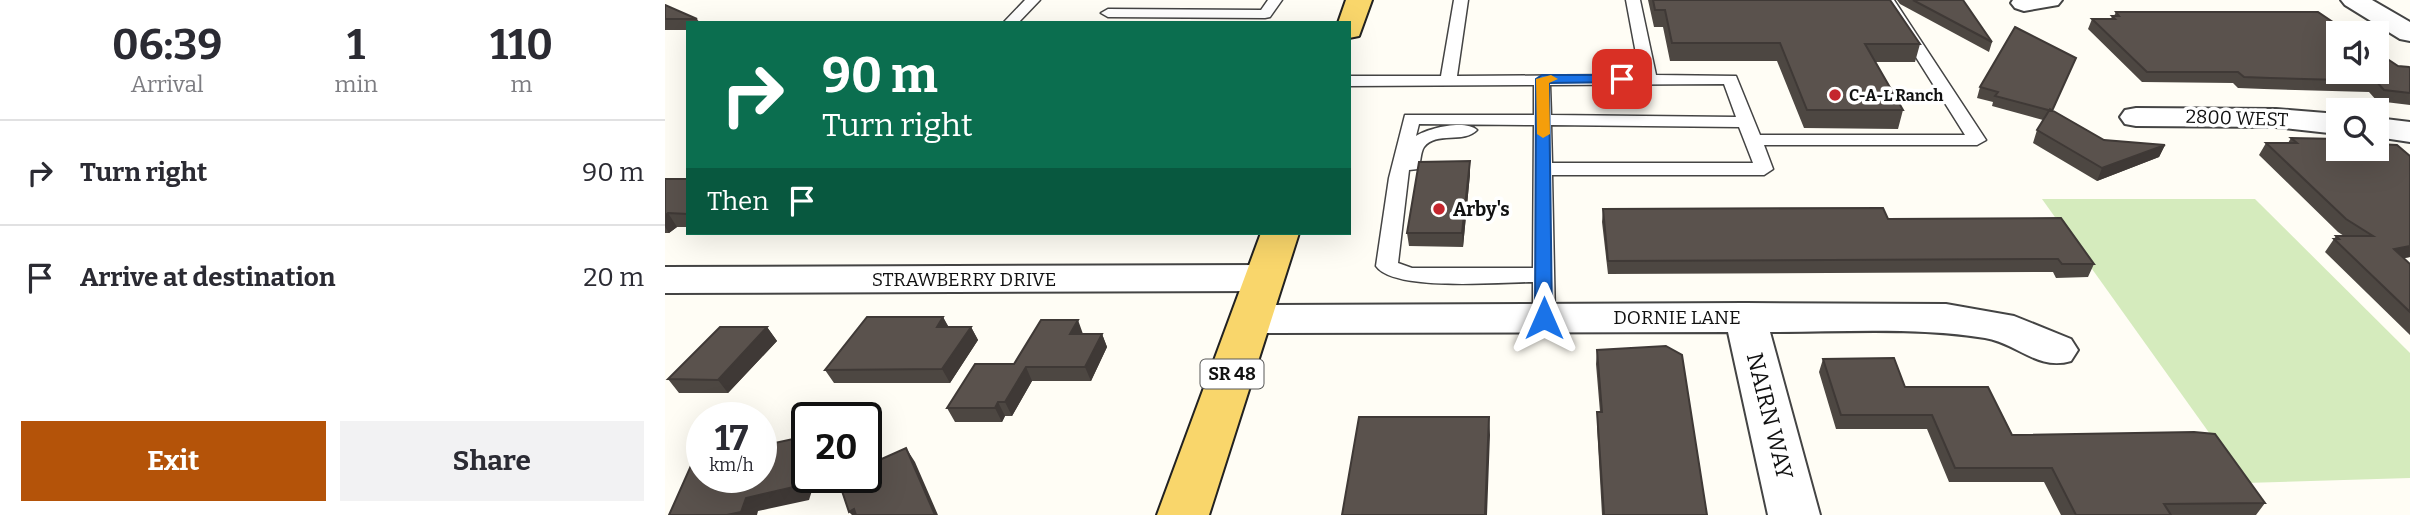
<!DOCTYPE html>
<style>
:root{--surface:#fff;--page:#f2f2f3;--text:#2b2b33;--muted:#7c7c81;--line:#e1e1e2;--accent:#b45309}
body{margin:0;font-family:Bitter,serif;background:var(--page);color:var(--text);height:100vh;display:flex;flex-direction:column;font-size:26px;white-space:nowrap}
*{box-sizing:border-box;margin:0}
p{font-size:23px;color:var(--muted)}
.icon{flex:none;width:38px;height:38px;fill:none;stroke:currentColor;stroke-width:2;stroke-linecap:round;stroke-linejoin:round}
.map{position:relative;flex:1;overflow:hidden}
.details{display:flex;flex-direction:column;background:var(--surface);width:665px}
.details>*{flex:none}
.guide{position:absolute;left:21px;top:21px;width:665px;height:214px;border-radius:0px;box-shadow:0 7px 28px #0002;background:#0b6e4f;color:#fff;overflow:hidden}
.fabs{position:absolute;left:1661px;top:21px;display:grid;gap:14px}
.fabs a{display:grid;place-items:center;width:63px;height:63px;border-radius:0px;background:var(--surface);box-shadow:0 7px 28px #0002;font-size:35px}
.speed{position:absolute;left:21px;top:402px;display:flex;gap:14px;font-size:35px;font-weight:700;text-align:center}
.speed>*{display:grid;place-content:center;width:91px;height:91px;border-radius:50%;background:var(--surface);box-shadow:0 7px 28px #0002;line-height:1}
.speed small{font-size:18px;font-weight:400}
.speed .limit{border:4px solid #111;border-radius:10px;background:#fff;color:#111}
.pin{position:absolute;display:grid;place-items:center;width:60px;height:60px;color:#fff;margin:-30px;border-radius:14px;box-shadow:0 4px 10px #0006}
.me{position:absolute;width:77px;margin:-38px;rotate:0deg;stroke-linejoin:round;filter:drop-shadow(0 0 5px #0008)}
.turn{display:flex;align-items:center;gap:24px;height:147px;padding:0 21px;font-size:32px}
.turn .icon{width:91px;height:91px;stroke-width:2.5}
.turn b{display:block;font-size:49px;line-height:60px}
.then{display:flex;align-items:center;height:66px;padding:0 21px;background:#0003;gap:14px;font-size:26px}
.eta{display:flex;justify-content:space-evenly;align-items:center;height:119px;text-align:center}
.eta b{font-size:42px;font-weight:700;line-height:49px}
.primary-button{display:flex;gap:14px;margin-top:auto;padding:14px 21px}
.primary-button a{flex:1;height:80px;border-radius:0px;background:var(--accent);color:#fff;font-size:28px;font-weight:700;line-height:80px;text-align:center}
.primary-button a+a{background:var(--page);color:var(--text)}
ul{padding:0;list-style:none}
li{display:flex;align-items:center;gap:21px;height:105px;padding:0 21px;border-top:2px solid var(--line)}
li div{flex:1}
li b{display:block;font-size:26px}
li em{font-style:normal}
main{display:flex;flex:1;min-height:0}
.map>svg:first-child{display:block}
</style>
<main>
<section class="details">
<div class="eta">
<div><b>06:39</b><p>Arrival</p></div>
<div><b>1</b><p>min</p></div>
<div><b>110</b><p>m</p></div>
</div>
<ul>
<li><svg class="icon" aria-label="right" viewBox="0 0 24 24"><path d="M7 20v-9h11M14 6l5 5-5 5"/></svg><div><b>Turn right</b></div><em>90 m</em></li>
<li><svg class="icon" aria-label="arrive" viewBox="0 0 24 24"><path d="M6 21V4h12l-3 4 3 4H6"/></svg><div><b>Arrive at destination</b></div><em>20 m</em></li>
</ul>
<div class="primary-button"><a>Exit</a><a>Share</a></div>
</section>
<div class="map">
<svg width="1745" height="515" viewBox="0 0 1745 515">
<rect width="100%" height="100%" fill="#fffdf5"/>
<path fill="#d5ebbd" d="M1377 199H1590L1745 353V478L1580 483Z"/>
<g fill="none" stroke-linecap="round" stroke-linejoin="round">
<defs>
<path id="service" d="M360 0H375L353 23H338Z
M603 0H617L605 17 600 18 443 17 436 13 443 9 596 10Z
M789 0H803L792 76 975 75 961 0H975L991 75 1071 76 1095 135H1300L1215 0H1229L1321 140 1312 145H1099L1108 169 1099 175H887L890 318 887 323H871L868 318V282C837 282 728 292 711 266L724 178 740 115H869V85L684 86V76H776ZM1059 84 1071 117 886 115 885 85ZM754 124 869 125 868 268H747L733 263 744 170 753 169C756 163 755 153 759 147 771 131 799 144 812 130 801 119 763 128 751 136ZM886 125 1074 127 1088 163H887Z"/>
<path id="minor" d="M1348 0H1397L1393 5 1359 11 1350 8 1346 3Z
M1676 0H1707L1745 22V41L1735 39 1680 5Z
M1471 108 1611 109 1673 114V134L1611 127 1471 126 1460 124 1455 117 1460 110Z
M1712 118 1745 122V142L1712 137Z
M599 265 613 269 619 278 613 287 599 291 0 293V267Z
M1080 303 1281 304 1349 316 1406 339 1413 350 1406 361C1372 371 1352 343 1320 338 1250 327 1176 332 1105 332L1155 515H1103L1063 332 586 333 571 329 565 319 571 309 586 305Z"/>
<path id="primary" d="M681 0H707L694 36 684 38V23H673Z
M596 233H634L544 515H492Z"/>
</defs>
<use href="#service" stroke="#444" stroke-width="3"/>
<use href="#minor" stroke="#444" stroke-width="4"/>
<use href="#primary" stroke="#222" stroke-width="4"/>
<use href="#service" fill="#fff" fill-rule="evenodd"/>
<use href="#minor" fill="#fff" fill-rule="evenodd"/>
<use href="#primary" fill="#f9d66b" fill-rule="evenodd"/>
</g>
<path fill="#4d4742" d="M983 0H1225L1255 44 1250 62H1210L1238 110 1233 129 1139 128 1112 61H1005L998 27H989Z
M1232 0H1298L1327 42 1324 52 1235 4Z
M0 5 32 19 35 23H23V30H0Z
M1451 12 1745 68V105L1712 101 1704 92 1599 89 1573 88 1568 83 1477 82 1423 29 1427 19H1446L1447 16H1449Z
M1411 58 1387 111 1439 140 1500 145 1494 157 1432 181 1368 143 1372 130 1378 120 1327 106 1328 102 1312 98 1315 87Z
M1626 138 1745 257 1739 258 1745 264V335L1660 252 1671 236H1679L1673 232 1594 155 1601 143H1623Z
M805 174 798 247 744 246 742 233Z
M0 179H23V227H12L4 233H0Z
M938 209 1223 219 1429 264 1423 277 1391 278 1388 272 943 274 937 222Z
M310 233H389L387 235Z
M278 317 283 327H306L313 340 285 383H169L160 370Z
M102 327 112 341 63 393H14L3 379Z
M418 334H437L442 347 426 381H367L347 416H340L337 422H290L282 408 349 364Z
M932 350 1042 515H937L932 426V412H935L931 364Z
M1158 359 1240 387 1347 435 1600 503 1591 515H1396L1379 482H1284L1262 429H1171L1154 372Z"/>
<path fill="#3f3936" d="M1500 145 1494 157 1432 181 1437 168Z
M805 161V174L798 247 797 233Z
M3 213 12 227 4 233 0 227V216Z
M1745 246V257L1719 262 1729 249Z
M278 317 286 331 272 327Z
M413 320 418 334H405Z
M102 327 112 341 63 393 53 380Z
M306 327 313 340 285 383 277 369Z
M437 334 442 347 426 381 420 367Z
M361 367 367 381 347 416 340 402Z
M333 402 340 416 337 422 330 408Z
M824 417 825 435 822 515H820Z
M241 448 250 462 273 515H270Z
M142 459V478H151L144 500 93 511 92 515H62L81 498Z
M189 509 193 515H187L184 512Z"/>
<path fill="#5a524d" stroke="#3f3936" stroke-width="2" d="M988 0H1225L1255 44H1200L1238 110H1142L1115 43H1007L1000 10H990Z
M1248 0H1298L1327 42Z
M0 5 32 19H0Z
M1451 12H1653L1684 33H1673V72H1712V52L1733 66 1744 67 1745 68V93L1719 90 1711 81 1605 78 1579 77 1573 72H1482L1427 19H1450L1447 16H1454Z
M1350 27 1411 58 1387 111 1330 96 1333 92 1315 87Z
M1385 109 1439 140 1500 145 1437 168 1372 130Z
M1626 138 1673 139V149H1712V144L1732 145 1745 156V246L1729 249 1745 264V312L1669 239H1674L1671 236H1708L1681 219 1601 143H1632Z
M805 161 797 233H742L754 162Z
M0 179H23V214L3 213 0 216Z
M1218 208 1223 219 1396 218 1429 264H1397L1393 259 943 261 938 209Z
M202 317H278L272 327H306L277 369 160 370Z
M376 320H413L405 334H437L420 367H361L340 402H333L330 408H282L310 364H349Z
M55 327H102L53 380 3 379Z
M1001 346 1017 355 1042 515H939L932 412H937L932 350Z
M1229 358 1240 387H1323L1347 435 1529 432 1550 434 1600 503 1499 504 1506 515H1411L1387 468H1290L1267 415H1176L1158 359Z
M694 417H824L820 515H677Z
M142 436V459L133 486 81 498 76 512 62 515H4L28 461 37 459V478H96V446Z
M241 448 270 515H191L189 509 184 512 173 479 177 478H201V466Z"/>
<path fill="#1a73e8" stroke="#114b97" stroke-width="2" d="M957 75 962 77V82L884 83 887 318 885 322H873L870 318 871 79 877 75Z"/>
<path fill="#f59e0b" d="M886 75 893 79 884 83 885 134 878 138 872 134 871 79Z"/>
<g fill="#c4262e" stroke="#fff" stroke-width="2.5">
<circle cx="1170" cy="95" r="7"/>
<circle cx="774" cy="209" r="7"/>
</g>
<g text-anchor="middle" dominant-baseline="central" stroke-width="7" stroke-linejoin="round" paint-order="stroke">
<g font-size="16" font-weight="bold" fill="#111" stroke="#fff" text-anchor="start">
<text x="1184" y="95">C-A-L Ranch</text>
</g>
<rect fill="#fff" stroke="#585858" stroke-width="2" x="535.5" y="359.5" width="63" height="29" rx="5"/>
<g font-size="18" font-weight="bold" fill="#111">
<text x="567" y="374">SR 48</text>
</g>
<g font-size="19" fill="#111" stroke="#fff">
<text transform="translate(1572 118) rotate(2)">2800 WEST</text>
<text x="299" y="279">STRAWBERRY DRIVE</text>
<text x="1012" y="317">DORNIE LANE</text>
</g>
<g font-size="19" font-weight="bold" fill="#111" stroke="#fff" text-anchor="start">
<text x="788" y="209">Arby's</text>
</g>
<g font-size="23" fill="#111" stroke="#fff">
<text transform="translate(1105 416) rotate(76)">NAIRN WAY</text>
</g>
</g>
</svg>
<div class="fabs">
<a><svg class="icon" aria-label="sound" viewBox="0 0 24 24"><path d="M4 9h4l5-4v14l-5-4H4zM17 9q2 3 0 6"/></svg></a>
<a><svg class="icon" aria-label="search" viewBox="0 0 24 24"><circle cx="10" cy="10" r="6"/><path d="M15 15l6 6"/></svg></a>
</div>
<div class="speed"><div>17<small>km/h</small></div><div class="limit">20</div></div>
<div class="pin" style="left:957px;top:79px;background:#d93025"><svg class="icon" aria-label="arrive" viewBox="0 0 24 24"><path d="M6 21V4h12l-3 4 3 4H6"/></svg></div>
<svg class="me" style="left:879px;top:318px" viewBox="-20 -20 40 40"><path d="M0-17L14 15 0 8-14 15z" fill="#1a73e8" stroke="#fff" stroke-width="4"/></svg>
<div class="guide">
<div class="turn"><svg class="icon" aria-label="right" viewBox="0 0 24 24"><path d="M7 20v-9h11M14 6l5 5-5 5"/></svg><div><b>90 m</b>Turn right</div></div>
<div class="then">Then<svg class="icon" aria-label="arrive" viewBox="0 0 24 24"><path d="M6 21V4h12l-3 4 3 4H6"/></svg></div>
</div>
</div>
</main>
